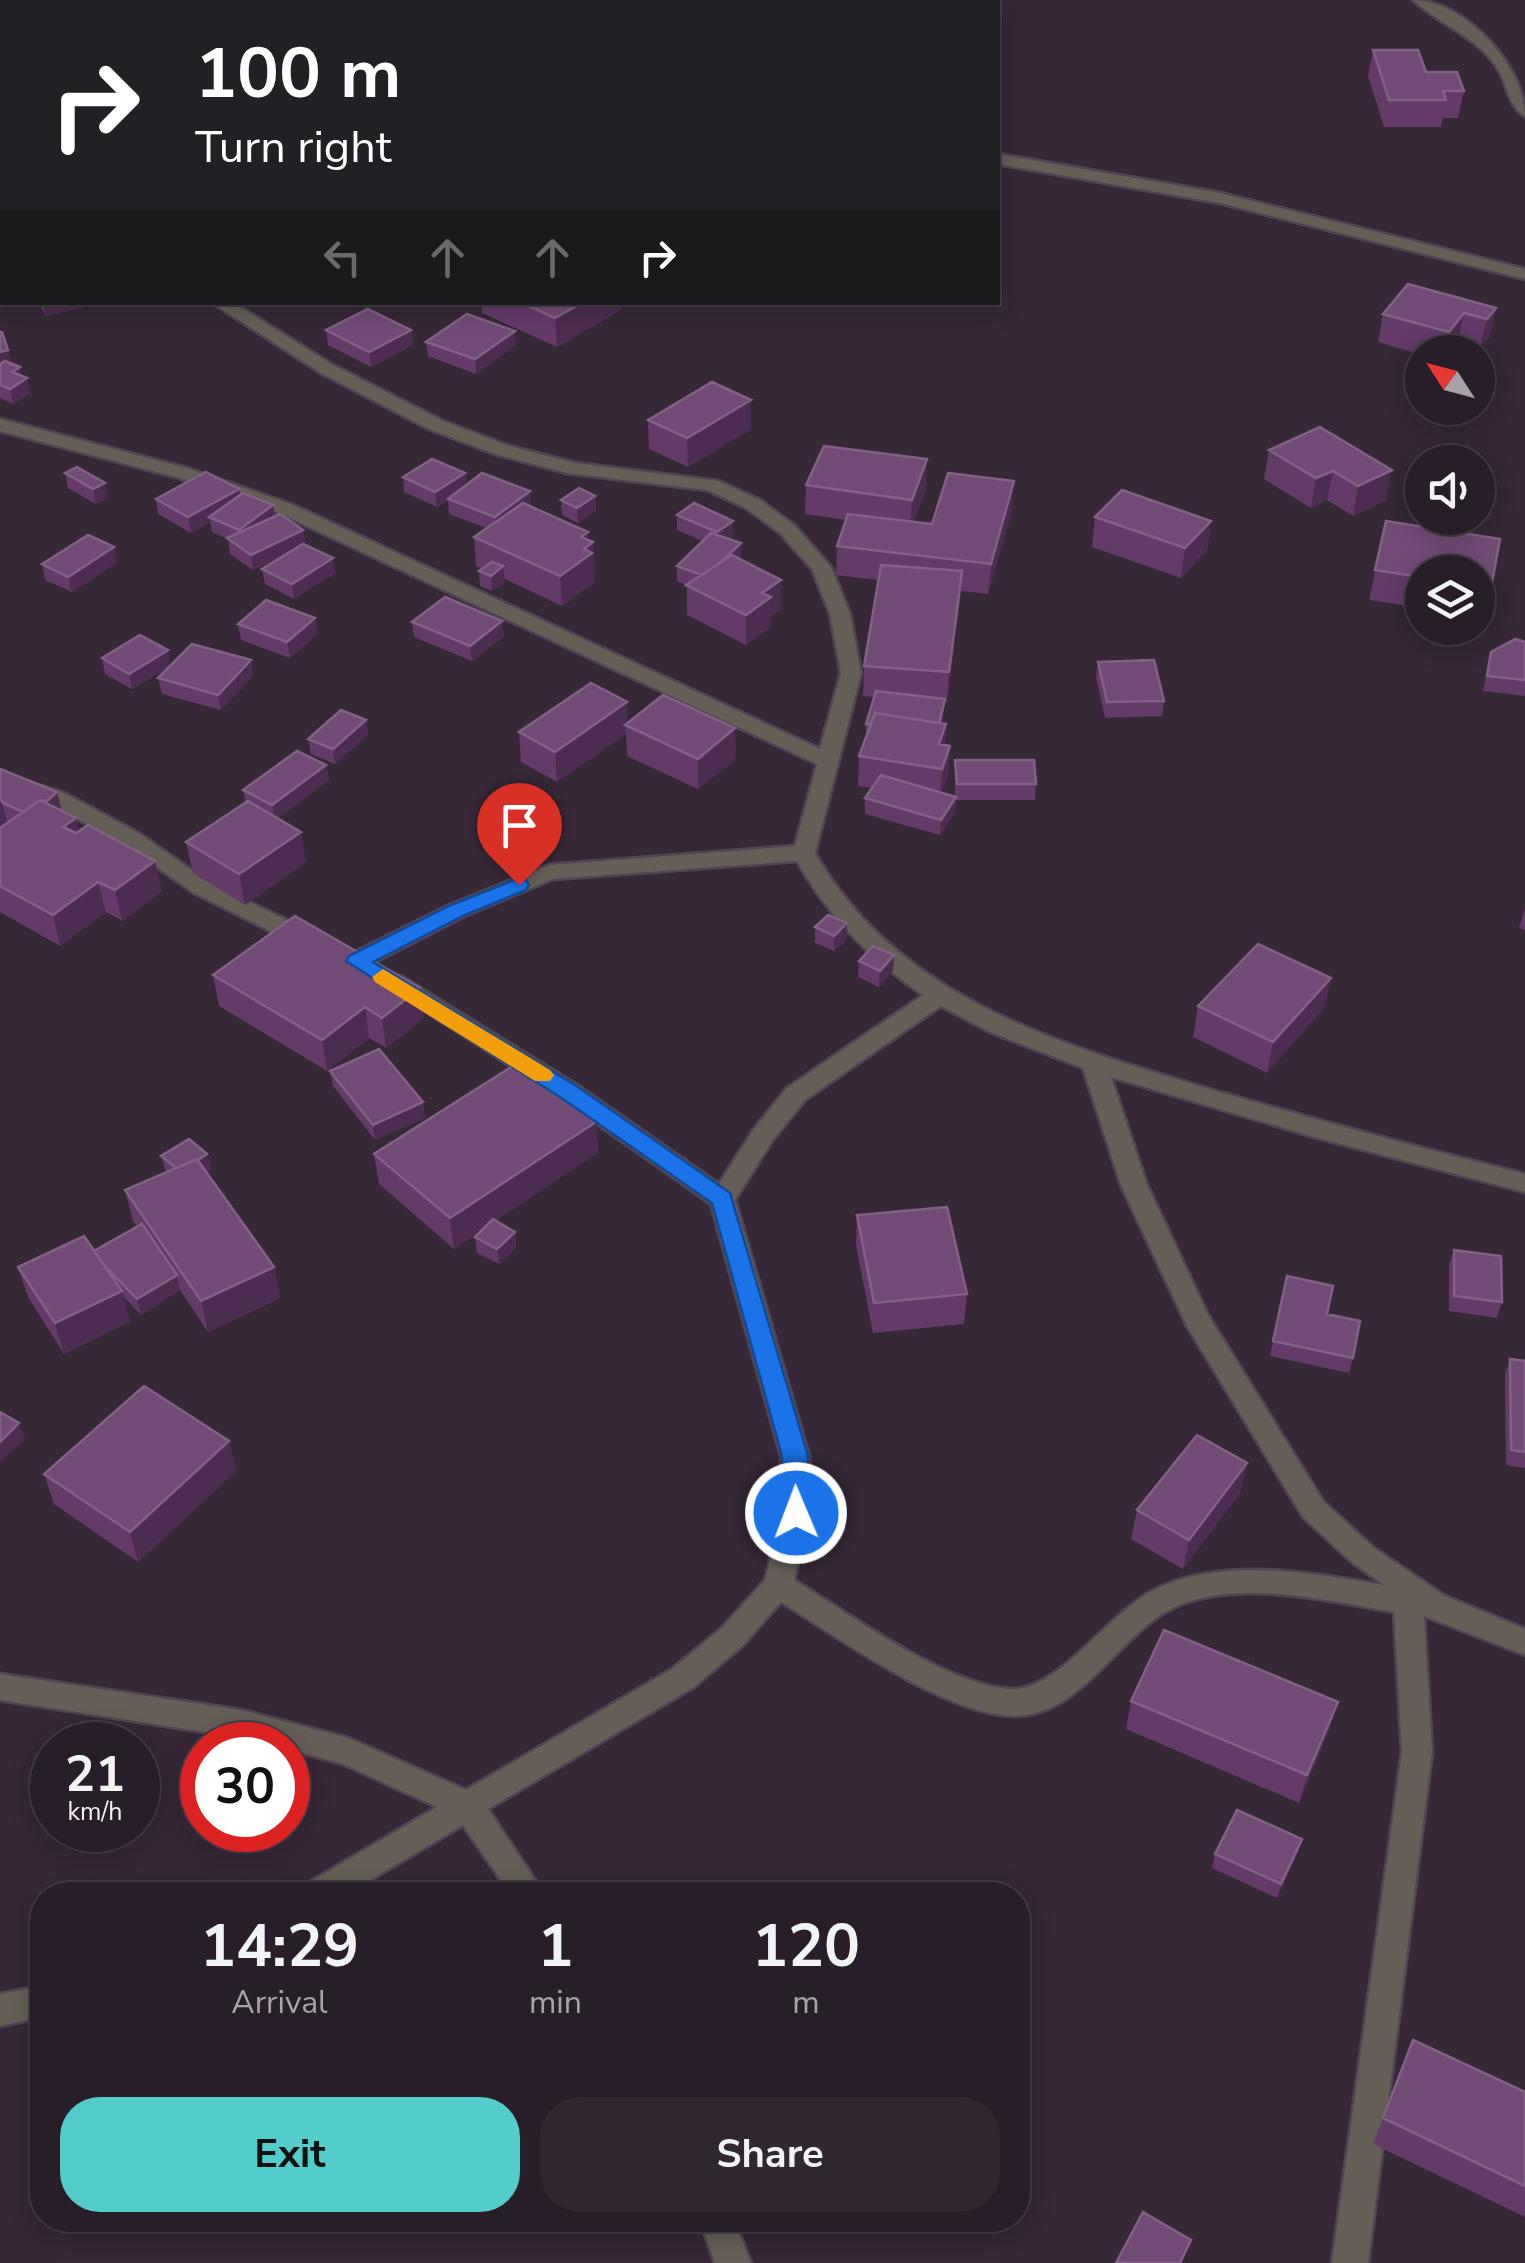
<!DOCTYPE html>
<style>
:root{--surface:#281e29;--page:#302731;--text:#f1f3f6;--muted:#a5a2a8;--line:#443c46;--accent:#53cdcb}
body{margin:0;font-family:"Nunito Sans",sans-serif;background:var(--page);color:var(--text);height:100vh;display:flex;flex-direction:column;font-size:38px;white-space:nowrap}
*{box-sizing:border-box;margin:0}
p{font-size:32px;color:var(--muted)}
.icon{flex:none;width:55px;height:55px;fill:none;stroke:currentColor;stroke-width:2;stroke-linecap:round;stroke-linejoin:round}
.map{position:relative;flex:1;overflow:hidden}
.drawer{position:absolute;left:30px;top:1882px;width:1000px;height:350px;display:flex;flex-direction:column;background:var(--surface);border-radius:40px;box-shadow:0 5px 25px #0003,0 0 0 2px var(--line)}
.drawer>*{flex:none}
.hud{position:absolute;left:0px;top:0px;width:1000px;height:305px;box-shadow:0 5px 25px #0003,0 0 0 2px var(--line);background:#202124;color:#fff;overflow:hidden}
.needle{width:65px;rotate:306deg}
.tools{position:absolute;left:1405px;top:335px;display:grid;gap:20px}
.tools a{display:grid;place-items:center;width:90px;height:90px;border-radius:50%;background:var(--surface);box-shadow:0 5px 25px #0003,0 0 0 2px var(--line);font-size:50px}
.speed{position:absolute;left:30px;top:1722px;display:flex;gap:20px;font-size:50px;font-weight:700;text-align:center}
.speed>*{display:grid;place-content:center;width:130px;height:130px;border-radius:50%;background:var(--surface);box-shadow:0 5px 25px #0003,0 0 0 2px var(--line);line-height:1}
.speed small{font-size:25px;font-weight:400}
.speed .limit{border:15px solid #d22;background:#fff;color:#111}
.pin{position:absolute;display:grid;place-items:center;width:85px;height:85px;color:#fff;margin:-102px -42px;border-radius:50% 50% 50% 0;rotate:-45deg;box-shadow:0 0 10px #0007}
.pin .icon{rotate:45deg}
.me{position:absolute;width:110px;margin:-55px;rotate:359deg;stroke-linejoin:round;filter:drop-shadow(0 0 8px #0008)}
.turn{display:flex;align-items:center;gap:35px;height:210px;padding:0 30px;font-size:45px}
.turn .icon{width:130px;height:130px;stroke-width:2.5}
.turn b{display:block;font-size:70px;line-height:85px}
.lanes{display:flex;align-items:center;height:95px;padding:0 30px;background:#0003;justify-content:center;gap:50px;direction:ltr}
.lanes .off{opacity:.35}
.eta{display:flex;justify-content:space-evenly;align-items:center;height:170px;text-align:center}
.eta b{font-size:60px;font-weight:700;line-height:70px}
.primary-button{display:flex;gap:20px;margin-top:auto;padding:20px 30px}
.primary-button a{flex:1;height:115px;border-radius:40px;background:var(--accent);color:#111;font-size:40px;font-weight:700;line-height:115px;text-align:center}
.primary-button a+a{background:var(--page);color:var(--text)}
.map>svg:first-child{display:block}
</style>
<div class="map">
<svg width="1525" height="2263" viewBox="0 0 1525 2263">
<rect width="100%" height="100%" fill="#362837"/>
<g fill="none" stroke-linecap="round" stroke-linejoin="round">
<defs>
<path id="street" d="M369 0H401L402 2H370Z
M1413 0C1464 0 1525 66 1525 116 1509 108 1507 84 1498 69 1478 37 1439 24 1413 0Z
M2 89V101L0 102V90Z
M0 142 2 143V156L0 155Z
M998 154 1220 193 1525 269V279L1220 203 998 164Z
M211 302H232L333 365 443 421 509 446 575 463 718 481 760 500 794 525 831 567 850 614 861 673 815 853C900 1003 1069 1047 1223 1093 1323 1122 1424 1149 1525 1174V1192L1318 1138 1111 1077 1147 1185 1208 1315 1323 1501 1374 1548 1445 1596 1525 1629V1655L1424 1616 1432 1752 1368 2263H1332L1402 1752 1394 1612C1329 1601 1246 1580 1182 1604 1119 1628 1085 1717 1013 1716 944 1714 839 1638 781 1602L742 1646 694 1687 488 1809 545 1895H511L463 1825 345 1895H300L305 1885 437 1807 343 1764 288 1749V1745L0 1700V1674L241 1710 348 1738 466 1790 672 1669 722 1628 765 1580 782 1513 781 1456 711 1204 562 1099 382 983 394 975 402 977 580 1087 719 1184 754 1129 787 1088 923 995C871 960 828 916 797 861L553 879 466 915 365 967H349L345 961 349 955 450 905 549 865 795 846 817 764 279 513 176 477 0 431V419L190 469 293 505 820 749 841 673 830 614 812 569 780 533 746 508 707 490 567 473 495 454 429 429 321 373ZM941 1006 990 1032 1083 1068 1121 1185 1187 1326 1303 1517 1354 1564 1384 1585C1312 1574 1228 1556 1158 1588 1112 1608 1058 1693 1010 1689 945 1685 850 1614 794 1580L810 1513 809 1456 735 1200 772 1141 805 1100Z
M0 774 64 793 140 834 210 883 318 935 322 941 318 947H302L194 893 124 844 48 803 0 788Z
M42 1986V2017L0 2026V1994Z
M700 2220H734L751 2263H715Z"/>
</defs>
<use href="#street" stroke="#514452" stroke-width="5"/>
<use href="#street" fill="#655e57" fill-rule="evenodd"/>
</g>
<path fill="#643a69" d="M0 0 2 2V41H0Z
M1373 50 1426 72 1464 91 1458 118H1443L1441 127H1384L1368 76Z
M38 302H102V303L46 316Z
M482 302H621V310L557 347 482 313Z
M1496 308 1490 336 1480 347 1458 341 1450 352H1422V355L1378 342 1383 314Z
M326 330H411L413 345 371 367 328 345Z
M0 332 8 350 11 364 20 367 21 375 31 393 13 404 0 398Z
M426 342 516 345 476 374 428 356Z
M648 420 751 429 688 467 649 449Z
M1320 427 1386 500 1353 516 1327 500 1311 508 1264 479 1269 450Z
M65 473 108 498 96 504 68 488Z
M465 473 466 485 530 507 588 532V540L593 542 595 572 593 573 594 583 562 606 505 579V582L492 591 480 586 479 571 482 569 476 566 474 537 486 528 449 514 448 500 437 507 404 492 403 477Z
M806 485 926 489 913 522 932 524 1012 510 988 594 961 591 947 702H945L942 723 946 724 945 745 948 776 942 793 955 796V760L1036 784 1035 800H956V799L955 812 940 835 865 814V798L872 788 858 786 859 756 866 737V724L874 697 863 696 864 666 878 580 836 575 837 546 846 520 805 514Z
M239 489 240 496 273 505 275 516 303 530 306 545 335 573 294 599 265 584 262 569 286 554 253 570 230 554 228 539 212 532 210 522 191 533 158 514 156 499Z
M595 496 596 511 578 523 562 515 561 500Z
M677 515 733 521V536L729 539 740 559 781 580V609L771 616V627L746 645 687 615V585L677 581V566L703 541 677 530Z
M1095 517 1211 521 1207 550 1181 578 1092 547Z
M1386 521 1500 539 1484 618 1478 617V572H1422V608L1369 600Z
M117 563 72 592 45 580 42 564Z
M502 621 504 636 472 661 414 637 412 622Z
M238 624 318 633 290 658 241 640Z
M1525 642V696L1483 691 1491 652Z
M102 658 171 666 132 689 105 674Z
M251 660 253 676 221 710 162 694 158 678Z
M1098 662 1164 701 1162 716 1105 718 1096 677Z
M366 720 368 735 335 764 311 754 308 739Z
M628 723 736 759 698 789 627 756 626 734 557 782 521 762 519 732Z
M326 765 329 780 278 818 306 862 245 905 193 873 186 842 246 803 243 790Z
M0 769 61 808 59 809 76 818 79 831 162 891 122 921 106 912 60 946 0 912Z
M1525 908V930L1519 928Z
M847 923V939L834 951 815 943V927Z
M894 955 893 971 879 987 858 977 859 961Z
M213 975 420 988 424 1018 386 1048 369 1038 327 1071 219 1006Z
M1331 978 1324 1008 1267 1073 1193 1037 1198 1006Z
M330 1071 423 1102 425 1118 375 1140 333 1086Z
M596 1122 598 1152 495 1221 515 1232 516 1248 499 1264 477 1253 475 1237 483 1229 454 1249 379 1184 374 1154Z
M207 1154 211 1170 206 1173 274 1267 280 1298 208 1332 180 1290 141 1315 123 1296 130 1322 64 1354 28 1297 18 1267 94 1251 137 1226 133 1221 125 1190 166 1173 161 1156Z
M857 1215 967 1294 964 1324 873 1333 856 1246Z
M1454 1250 1502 1302 1497 1318 1449 1311V1265Z
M1287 1276 1327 1314 1353 1358 1349 1373 1270 1356Z
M1510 1359 1525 1361V1468L1506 1465 1505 1375Z
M229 1441 236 1471 138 1562 54 1504 44 1474Z
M1247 1463 1240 1493 1183 1569 1131 1539 1137 1510Z
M1131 1701 1338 1702 1329 1730 1299 1803 1126 1729Z
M1302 1839 1297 1854 1277 1898 1212 1868 1215 1854Z
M1413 2040 1525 2092V2217L1373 2144Z"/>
<path fill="#4c2c50" d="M43 302H102V303L46 316Z
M583 302H621V310L557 347 555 318Z
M1496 308 1490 336 1480 347 1487 319Z
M1464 313 1458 341 1450 352H1445L1449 332Z
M411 330 413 345 371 367 369 352Z
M515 331 516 345 476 374 475 359Z
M8 350 12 365 0 367V352Z
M20 367 23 381 27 378 31 393 13 404 10 389 12 372Z
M751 400V429L688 467 687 438Z
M927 459 926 489 910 530 912 500Z
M1392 470 1386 500 1353 516 1358 486Z
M1333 471 1327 500 1311 508 1316 478Z
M465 473 466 488 437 507 435 492Z
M1014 481 1012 510 988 594 991 564Z
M105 483 108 498 96 504 93 489Z
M239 489 241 505 209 517 210 522 191 533 188 517Z
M530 491 531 506 496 533 495 517Z
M595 496 596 511 578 523 577 508Z
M273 505 276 521 242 545 239 530Z
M733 521V536L717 548V532Z
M1211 521 1207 550 1181 578 1185 548Z
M303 530 306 545 253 570 251 555Z
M588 532V546L593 542 595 572 593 573 594 583 562 606 560 576 581 537Z
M741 543V559L707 592V576Z
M114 547 117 563 72 592 68 577Z
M333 558 335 573 294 599 292 584Z
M503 566 505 582 492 591 491 576Z
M962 571 960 601 947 702 949 672Z
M781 580V609L771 616V627L746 645V615L762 593Z
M315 618 318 633 290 658 287 642Z
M502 621 504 636 472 661 470 646Z
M168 650 171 666 132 689 129 674Z
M251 660 253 676 221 710 218 695Z
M627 702 628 727 625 725 626 734 557 782 555 752Z
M366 720 368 735 335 764 333 749Z
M946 724 944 754 939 744Z
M735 728 736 759 698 789V759Z
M950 746 948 776 940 799 942 769Z
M326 765 329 780 275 820 272 805Z
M57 792 61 808 35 830 31 815Z
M956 797 955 812 940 835 941 820Z
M0 799H1L9 829 0 835Z
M76 818 83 848 63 827Z
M301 832 306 862 245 905 239 874Z
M155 861 162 891 122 921 115 890Z
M98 882 106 912 60 946 53 915Z
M847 923V939L834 951V936Z
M894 955 893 971 879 987 880 971Z
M1331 978 1324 1008 1267 1073 1273 1042Z
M420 988 424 1018 386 1048 382 1018Z
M365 1007 369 1038 327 1071 322 1040Z
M423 1102 425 1118 375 1140 373 1125Z
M596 1122 598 1152 454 1249 450 1218Z
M207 1154 211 1170 184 1187 180 1171Z
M515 1232 516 1248 499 1264 497 1249Z
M274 1267 280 1298 208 1332 201 1301Z
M177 1275 180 1290 141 1315 137 1299Z
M122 1291 130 1322 64 1354 55 1323Z
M19 1423 25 1439 0 1462V1442Z
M229 1441 236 1471 138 1562 130 1532Z
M1247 1463 1240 1493 1183 1569 1189 1540Z
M1338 1702 1329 1730 1299 1803 1307 1775Z
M1302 1839 1297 1854 1277 1898 1281 1884Z"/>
<path fill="#714b76" stroke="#836086" stroke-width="2.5" d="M0 0H18L17 2H2V14H0Z
M1373 50H1418L1426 72H1457L1464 91H1443L1446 100H1389Z
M1408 284 1496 308 1487 319 1464 313 1449 332 1383 314Z
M520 302H583L555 318Z
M368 309 411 330 369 352 326 330Z
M467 314 515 331 475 359 426 342Z
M0 332H2L8 350 0 352Z
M5 361 20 367 12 372 27 378 10 389 0 385V364Z
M712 382 751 400 687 438 648 420Z
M1320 427 1392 470 1358 486 1333 471 1316 478 1269 450Z
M824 446 927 459 912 500 806 485Z
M432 459 465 473 435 492 403 477Z
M77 467 105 483 93 489 65 473Z
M206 472 239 489 188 517 156 499Z
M482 473 530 491 495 517 448 499Z
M948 473 1014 481 991 564 837 546 848 514 932 524Z
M579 488 595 496 577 508 561 500Z
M1122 490 1211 521 1185 548 1095 517Z
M243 493 273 505 239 530 209 517Z
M523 503 588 532 581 537 593 542 584 549 592 553 560 576 474 537Z
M694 503 733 521 717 532 677 515Z
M280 514 303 530 251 555 227 538Z
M1386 521 1500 539 1491 588 1478 586V572H1422V577L1375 570Z
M711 533 741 543 722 561 702 575 677 566Z
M88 535 114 547 68 577 42 564Z
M303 544 333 558 292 584 262 569Z
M732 555 781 580 762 593 771 597 746 615 686 585Z
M492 562 503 566 491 576 479 571Z
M881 565 962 571 949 672 864 666Z
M445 597 502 621 470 646 412 622Z
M266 600 315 618 287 642 238 624Z
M140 635 168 650 129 674 102 658Z
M1515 639 1525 642V680L1487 676 1491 652Z
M192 644 251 660 218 695 158 678Z
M1154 660 1164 701 1107 702 1098 662Z
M591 683 627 702 555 752 519 732Z
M876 691 945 699 939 723 875 713 871 724H866Z
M663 695 735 728 698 759 625 725Z
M341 710 366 720 333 749 308 739Z
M875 713 946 724 939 744 950 746 942 769 859 756Z
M297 751 326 765 272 805 243 790Z
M955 760H1034L1036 784H957Z
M0 769 57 792 46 802 40 800 23 812 3 803 0 798Z
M881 775 956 797 941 820 865 798Z
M40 800 76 818 63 827 76 833 88 825 155 861 115 890 98 882 53 915 0 886V828Z
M248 801 301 832 239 874 186 842Z
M828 915 847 923 834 936 815 927Z
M295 916 420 988 382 1018 365 1007 322 1040 213 975Z
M1258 944 1331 978 1273 1042 1198 1006Z
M873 946 894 955 880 971 859 961Z
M379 1049 423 1102 373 1125 330 1071Z
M519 1062 596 1122 450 1218 374 1154Z
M189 1139 207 1154 198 1160 197 1159 176 1168 161 1156Z
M197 1159 274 1267 201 1301 125 1190Z
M947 1207 967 1294 874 1303 857 1215Z
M493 1219 515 1232 497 1249 475 1237Z
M142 1224 177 1275 137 1299 103 1264 94 1251Z
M84 1236 122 1291 55 1323 18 1267Z
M1454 1250 1501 1256 1502 1302 1454 1296Z
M1287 1276 1333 1286 1327 1314 1360 1321 1353 1358 1273 1341Z
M1510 1359 1525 1361V1452L1511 1450Z
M144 1386 229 1441 130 1532 44 1474Z
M0 1412 19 1423 0 1442Z
M1197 1435 1247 1463 1189 1540 1137 1510Z
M1164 1630 1338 1702 1307 1775 1131 1701Z
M1237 1810 1302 1839 1281 1884 1215 1854Z
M1413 2040 1525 2092V2186L1383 2118Z
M1143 2212 1191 2240 1180 2263H1116Z"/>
<path fill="#1a73e8" stroke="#114b97" stroke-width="2.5" d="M519 878 526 880 529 885 526 890 465 915 373 962 578 1087 730 1193 808 1456 809 1513 805 1521 796 1524 787 1521 783 1513 782 1456 712 1203 563 1099 346 961 349 956 451 905Z"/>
<path fill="#f59e0b" d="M383 969 550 1070 554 1075 550 1081H535L375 982 372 977Z"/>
</svg>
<div class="tools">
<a><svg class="needle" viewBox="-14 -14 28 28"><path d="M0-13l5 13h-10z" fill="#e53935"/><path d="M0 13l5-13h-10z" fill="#a5a2a8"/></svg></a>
<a><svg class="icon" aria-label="sound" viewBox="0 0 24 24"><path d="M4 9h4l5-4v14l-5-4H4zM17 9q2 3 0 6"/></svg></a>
<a><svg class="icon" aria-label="layers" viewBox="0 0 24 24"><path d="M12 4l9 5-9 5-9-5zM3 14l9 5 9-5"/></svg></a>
</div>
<div class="speed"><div>21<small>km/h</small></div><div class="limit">30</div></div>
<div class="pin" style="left:519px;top:885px;background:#d93025"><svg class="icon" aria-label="arrive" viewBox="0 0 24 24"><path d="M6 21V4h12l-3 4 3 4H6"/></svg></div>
<svg class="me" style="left:796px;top:1513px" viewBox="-20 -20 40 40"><circle r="17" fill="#1a73e8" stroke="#fff" stroke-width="3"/><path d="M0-11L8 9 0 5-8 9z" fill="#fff"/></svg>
<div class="hud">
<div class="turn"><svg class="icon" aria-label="right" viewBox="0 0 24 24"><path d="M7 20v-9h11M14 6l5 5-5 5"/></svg><div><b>100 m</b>Turn right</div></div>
<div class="lanes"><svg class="icon off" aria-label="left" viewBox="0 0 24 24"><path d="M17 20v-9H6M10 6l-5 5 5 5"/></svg><svg class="icon off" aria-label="ahead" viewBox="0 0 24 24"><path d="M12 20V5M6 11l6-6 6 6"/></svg><svg class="icon off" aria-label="ahead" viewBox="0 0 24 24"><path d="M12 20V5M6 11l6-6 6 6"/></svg><svg class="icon" aria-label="right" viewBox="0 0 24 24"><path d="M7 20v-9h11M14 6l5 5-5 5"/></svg></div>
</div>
<section class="drawer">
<div class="eta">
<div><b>14:29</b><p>Arrival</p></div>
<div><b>1</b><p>min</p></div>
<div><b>120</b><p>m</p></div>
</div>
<div class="primary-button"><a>Exit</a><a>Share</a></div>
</section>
</div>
